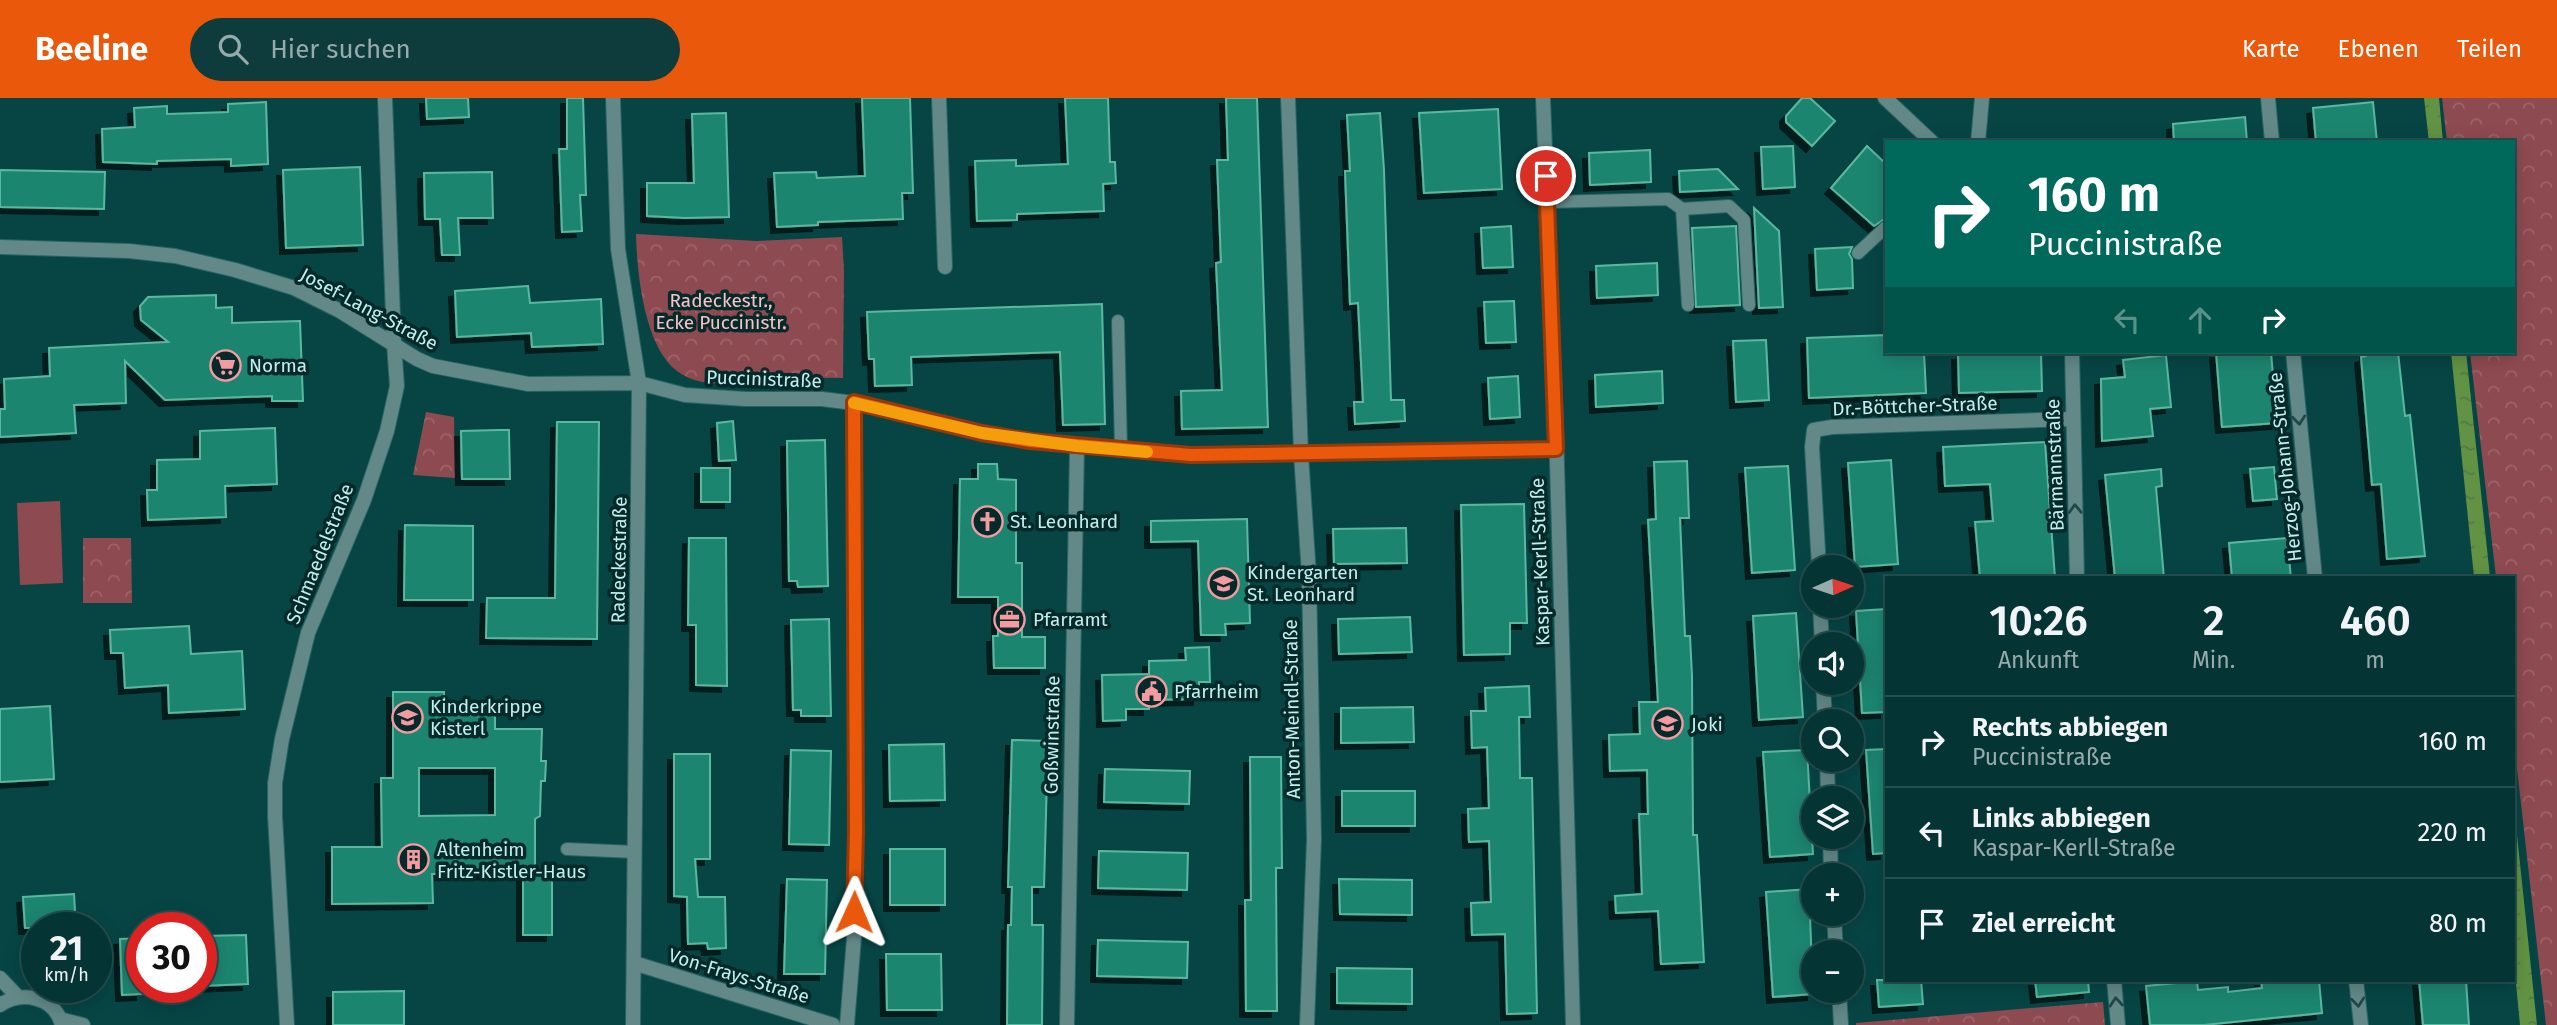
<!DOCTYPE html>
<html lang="de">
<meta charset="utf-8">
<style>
:root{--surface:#053434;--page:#0e3c3c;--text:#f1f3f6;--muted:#97aaac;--line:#264f4f;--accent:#ea580c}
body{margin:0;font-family:"Fira Sans",sans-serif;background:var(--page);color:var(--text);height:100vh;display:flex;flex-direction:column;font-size:26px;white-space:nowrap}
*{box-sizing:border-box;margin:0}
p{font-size:23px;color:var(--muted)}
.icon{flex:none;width:38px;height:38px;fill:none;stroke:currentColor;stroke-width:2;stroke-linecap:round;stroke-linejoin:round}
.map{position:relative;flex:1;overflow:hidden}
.details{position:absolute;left:1885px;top:478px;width:630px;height:406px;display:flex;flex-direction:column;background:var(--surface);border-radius:0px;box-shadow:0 4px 18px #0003,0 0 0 2px var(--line)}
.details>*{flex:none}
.banner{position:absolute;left:1885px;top:42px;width:630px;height:214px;border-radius:0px;box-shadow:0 4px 18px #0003,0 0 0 2px var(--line);background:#00695c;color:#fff;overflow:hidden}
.needle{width:46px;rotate:87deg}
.fabs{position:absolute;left:1801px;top:457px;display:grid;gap:14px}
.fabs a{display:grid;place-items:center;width:63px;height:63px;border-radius:50%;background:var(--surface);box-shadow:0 4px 18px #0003,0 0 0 2px var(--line);font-size:35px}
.speed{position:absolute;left:21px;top:814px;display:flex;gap:14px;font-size:35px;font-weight:700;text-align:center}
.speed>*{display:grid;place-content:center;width:91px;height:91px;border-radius:50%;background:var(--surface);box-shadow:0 4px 18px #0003,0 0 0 2px var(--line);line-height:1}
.speed small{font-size:18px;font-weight:400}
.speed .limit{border:10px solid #d22;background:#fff;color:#111}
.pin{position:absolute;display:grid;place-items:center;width:60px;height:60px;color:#fff;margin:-30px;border:4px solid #fff;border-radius:50%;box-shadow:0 2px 7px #0007}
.me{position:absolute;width:77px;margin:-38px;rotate:1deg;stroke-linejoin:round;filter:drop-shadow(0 0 5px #0008)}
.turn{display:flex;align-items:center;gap:24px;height:147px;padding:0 28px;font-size:32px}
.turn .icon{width:91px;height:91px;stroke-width:2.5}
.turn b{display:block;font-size:49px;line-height:60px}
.lanes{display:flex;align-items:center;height:66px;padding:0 28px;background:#0003;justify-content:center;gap:35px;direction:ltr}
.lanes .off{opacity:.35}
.eta{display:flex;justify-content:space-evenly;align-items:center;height:119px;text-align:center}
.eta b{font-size:42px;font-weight:600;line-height:49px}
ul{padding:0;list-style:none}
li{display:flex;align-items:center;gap:21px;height:91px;padding:0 28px;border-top:2px solid var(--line)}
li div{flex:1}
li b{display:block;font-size:26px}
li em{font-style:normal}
header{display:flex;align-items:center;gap:42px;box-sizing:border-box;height:98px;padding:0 35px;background:var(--accent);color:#fff}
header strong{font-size:33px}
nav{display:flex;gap:38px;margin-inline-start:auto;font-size:24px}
.search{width:490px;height:63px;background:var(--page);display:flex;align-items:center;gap:18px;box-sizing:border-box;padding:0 24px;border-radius:38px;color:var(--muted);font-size:26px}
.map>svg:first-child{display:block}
</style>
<header>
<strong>Beeline</strong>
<div class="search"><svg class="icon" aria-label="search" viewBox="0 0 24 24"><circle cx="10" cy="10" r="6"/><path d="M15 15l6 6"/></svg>Hier suchen</div>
<nav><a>Karte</a><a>Ebenen</a><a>Teilen</a></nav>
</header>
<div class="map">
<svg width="2557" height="927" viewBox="0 0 2557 927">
<defs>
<pattern id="park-crowns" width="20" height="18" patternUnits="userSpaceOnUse" patternTransform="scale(1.75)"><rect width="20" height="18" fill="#8e4a51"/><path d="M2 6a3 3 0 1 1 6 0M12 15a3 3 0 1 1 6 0" fill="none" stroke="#9c646a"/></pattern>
<pattern id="water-ripples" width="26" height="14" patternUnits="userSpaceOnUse" patternTransform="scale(1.75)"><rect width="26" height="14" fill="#629344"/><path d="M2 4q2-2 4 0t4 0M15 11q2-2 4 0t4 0" fill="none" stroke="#547945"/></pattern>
<filter id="shadow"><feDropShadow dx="-6" dy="6" stdDeviation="0" flood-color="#0009"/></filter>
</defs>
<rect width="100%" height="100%" fill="#074545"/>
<path fill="#8e4a51" d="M60 403 63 485 20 487 17 405Z"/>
<path fill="url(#park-crowns)" d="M2442 0H2557V927H2546L2513 635V480L2496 479 2470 254H2513V44H2447Z
M636 136 756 143 842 139 844 173 843 280 750 279V285C727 287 696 288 677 273 644 248 637 175 636 136Z
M426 314 454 319 455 380 413 377Z
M83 440H131L132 505H83Z
M2103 904 2105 927H1856V925Z"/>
<path fill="url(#water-ripples)" d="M2424 0H2439L2443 44H2429Z
M2451 254H2466L2490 479H2474Z
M2513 699 2537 927H2520L2513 855Z"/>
<path fill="#1e8570" stroke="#5ab8a0" stroke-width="2" fill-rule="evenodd" filter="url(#shadow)" d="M426 0H468L469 19 427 21Z
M567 0H583L586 97H580L582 133 562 134 559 51H567Z
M862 0H910L913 95H902L903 121 818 124V127L777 129 774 75 816 74 817 80 865 78Z
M1065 0H1108L1110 64H1115L1116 85 1103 86 1104 113 1017 116V122L977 123 975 63 1016 62V68L1068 66Z
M1226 0H1257L1268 329 1182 331 1181 293 1222 292 1216 165 1221 164 1217 62H1228Z
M1802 0H1810L1835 23 1812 48 1786 24V18Z
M266 4 268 66 231 68V61L157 63V66L103 64 102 31 135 29 134 10 167 8V16L199 15 228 14V6Z
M2373 4 2377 44H2316L2313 10Z
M1498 11 1502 91 1424 95 1419 15Z
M726 15 729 119 685 120 647 118V85H694L692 16Z
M1380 15 1384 72 1391 302H1404L1405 323 1355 326 1354 304H1363L1358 205 1350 206 1345 73H1350L1347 17Z
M2245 19 2247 44H2174L2173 26Z
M1793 48 1795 89 1763 91 1761 49Z
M1867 48 1886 66V120L1874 128 1831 90Z
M1650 52 1651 84 1590 87 1589 55Z
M360 69 363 147 286 150 283 72Z
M1718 71 1738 91 1680 94 1679 73Z
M0 72 105 74 104 111 0 109Z
M492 74 493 120H458L460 157H442L440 121H425L424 75Z
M1754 110 1779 133 1783 209 1759 210Z
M1511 128 1513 169 1483 170 1481 130Z
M1736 128 1740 207 1696 209 1692 130Z
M1852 149 1849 156 1852 161 1853 190 1817 192 1815 151Z
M1657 165 1658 197 1597 200 1596 168Z
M528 188 530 205 601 201 603 246 532 249 531 235 457 239 455 193Z
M216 197V210L232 209V225L300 223 303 303H272V298L165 302 125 263 126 305 74 307 76 335 0 339V311H5L4 281 50 278 49 250 168 244 141 222 140 208 148 199Z
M1514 203 1516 244 1486 245 1484 204Z
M1102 206 1105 326 1063 327 1060 254 911 259 912 287 875 288 874 261H869L867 214Z
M1886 237V254H1924L1926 295 1809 300 1807 240Z
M1766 242 1769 302 1736 304 1733 243Z
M2041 254 2042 293 1959 295 1958 256Z
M2216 254H2271L2277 325 2222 329Z
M2366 254H2398L2405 318 2410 317 2425 458 2387 461 2381 386 2372 387 2361 259 2366 258Z
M2166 257 2171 309 2150 311 2153 338 2102 343 2101 281 2125 279 2123 262Z
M1662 273 1663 305 1596 309 1595 277Z
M1518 278 1520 319 1490 321 1488 280Z
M733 323 736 362 719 363 717 325Z
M557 324H599L597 541 486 540 487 500H555Z
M275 330 277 386 225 388 226 419 148 422 147 392H157V362L200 361V333Z
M499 332H509L510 381H462L461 333Z
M825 342 828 488 798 489 797 483H789L787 343Z
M2045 344 2055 480H1980L1975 424 1993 423 1990 386 1945 388 1943 349Z
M1891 362 1898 466 1855 469 1848 365Z
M1687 363 1689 420H1680L1685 538H1690L1692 578 1693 737H1697L1704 864 1661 866 1658 813 1616 815 1615 798 1642 796 1639 716H1648L1647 672 1610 673 1609 637 1640 636 1639 604H1658L1648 422 1656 421 1654 364Z
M978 366H997L998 381 1016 382V465H1022V539H1045V570H994L993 538H998V499H958L960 381H978Z
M1788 368 1795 472 1752 475 1745 370Z
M2274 369 2277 401 2253 403 2250 371Z
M701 370H730V404H701Z
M2161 371 2162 388 2156 389 2164 480H2115L2105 377Z
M1524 406 1527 525H1510V556L1464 557 1461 407Z
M1247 421 1250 525 1225 526 1226 537H1201L1198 443 1151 444V423Z
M405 427 473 428V502H404Z
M1406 430 1407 465 1334 466 1333 431Z
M689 440H726L727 588 696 587V527H688Z
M2287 440 2291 480H2232L2229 445Z
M1886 511V614L1862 615 1856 513Z
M1796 515 1803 619 1759 622 1753 518Z
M1410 519 1412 554 1339 556 1338 521Z
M829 521 831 618H801V612H793L791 522Z
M189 528 191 556 242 553 245 611 169 615 168 587 125 590 123 555H111L110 532Z
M1209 549 1210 584H1199V601L1149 602V611H1126V622L1103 623 1102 577 1149 576V563L1186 562 1185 550Z
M1529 588 1530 619H1519L1520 680H1532L1537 915 1507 916 1505 836 1472 837 1471 805 1491 804 1489 743 1469 744 1468 711 1489 710 1487 649 1472 650 1471 613H1486L1485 590Z
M393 594H444V617H495V631H542L541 663H546L545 683H541L540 718 535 721V775L432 776 433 805 332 806V749H382L381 680H393ZM419 670H495V717L419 718Z
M50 608 54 681 0 684V611Z
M1413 609 1414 644 1341 645V610Z
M1012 642 1048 643 1044 789H1032V827H1043L1042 927H1007L1008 827H1011L1012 789H1008Z
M944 646 945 702 890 703 889 647Z
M1886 651V755L1873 756 1866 652Z
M791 652 831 653 829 747 789 746Z
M1807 652 1813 756 1770 759 1763 654Z
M674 656H710V761H695L698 799H725L726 850 708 851 707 845 688 846 687 799 674 798Z
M1250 659H1281L1282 770H1276L1277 913H1246L1245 802H1251Z
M1105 671 1190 673 1189 706 1104 704Z
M1342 693H1415V728H1342Z
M890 751H945V807H890Z
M1099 753 1188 755 1187 792 1098 790Z
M552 775V837H523V776Z
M787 781 827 782 825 876H784Z
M1339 781 1412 782V817L1340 816Z
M1809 791 1813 896 1773 899 1766 794Z
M74 796 76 830H25L23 799Z
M246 837 248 886 201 888V838Z
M142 840V896L122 897 120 841Z
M1098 842 1188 844 1187 880 1097 878Z
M886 856H941L942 912H887Z
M1337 870 1412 871V906L1337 905Z
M1877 882H1921L1923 906 1879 909Z
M2035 882H2088L2089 894 2037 899Z
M2261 882H2319L2322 915 2204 927H2150L2146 888 2197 883 2198 892 2228 889V894L2262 890Z
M2419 882H2466L2469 927H2423Z
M404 893V927H333V894Z"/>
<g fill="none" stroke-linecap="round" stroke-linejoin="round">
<defs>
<path id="lane" d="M1547 104 1668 101 1682 111 1688 207
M1682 111 1729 108 1744 122 1749 207
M1858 155 1886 129
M1118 223 1121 351
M567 751 635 754"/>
<path id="street" d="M613 0 618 151 639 285 633 927
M939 0 945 169
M1288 0 1301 356 1309 477 1314 741 1307 927
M1543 0 1556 330 1573 927
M1885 0 1932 44
M2268 0 2272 44
M1978 44 1982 0
M0 149 129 153 175 158 235 172 294 190 340 213 417 261 433 268 528 286 639 285 685 297 745 301H822L854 305 982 335 1030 343 1191 357 1556 351
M2072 254 2077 480
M2293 254 2315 480
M1819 469 1812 349 1814 332 1832 329 2072 321
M1820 508 1822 546
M1823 584 1825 623
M1827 662 1828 700
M1830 738 1831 777
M1834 816 1836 854
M634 865 833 927
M0 880 18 899
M2114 882 2118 927
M2356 882 2361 927
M1839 892 1841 927
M0 907C22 892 55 899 62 927
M60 921 83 927
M287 927 275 718V685L282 641 308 535 364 402 387 333 397 288 394 246 385 0
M847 927 854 840 856 734 854 305
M1067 927 1077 348"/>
</defs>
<use href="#lane" stroke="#286463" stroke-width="14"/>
<use href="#street" stroke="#286463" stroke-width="16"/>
<use href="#lane" stroke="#628988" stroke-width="12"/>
<use href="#street" stroke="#628988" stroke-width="14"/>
</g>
<defs><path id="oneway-chevron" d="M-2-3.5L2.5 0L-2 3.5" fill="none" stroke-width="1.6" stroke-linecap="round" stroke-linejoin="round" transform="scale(1.75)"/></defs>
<g stroke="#224646">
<use href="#oneway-chevron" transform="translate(2299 322) rotate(84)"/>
<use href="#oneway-chevron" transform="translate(2075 411) rotate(-92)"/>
<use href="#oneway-chevron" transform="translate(2116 904) rotate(-95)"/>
<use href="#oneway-chevron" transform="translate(2358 904) rotate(84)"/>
</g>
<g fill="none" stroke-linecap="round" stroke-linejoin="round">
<defs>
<path id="route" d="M854 814 856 734 854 304 982 335 1030 343 1191 357 1556 351 1546 78"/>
</defs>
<use href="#route" stroke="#983908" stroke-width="18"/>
<use href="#route" stroke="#ea580c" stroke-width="12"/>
<path stroke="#f59e0b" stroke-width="12" d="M854 305 982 335 1077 348 1147 354"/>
</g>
<defs>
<symbol id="supermarket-ring" viewBox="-11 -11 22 22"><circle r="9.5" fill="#062929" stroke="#f49aa1" stroke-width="1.5"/><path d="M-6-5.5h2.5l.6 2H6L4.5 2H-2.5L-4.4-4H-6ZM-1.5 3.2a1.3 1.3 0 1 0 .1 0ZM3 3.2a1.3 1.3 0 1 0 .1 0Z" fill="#f49aa1"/></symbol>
<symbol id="church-ring" viewBox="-11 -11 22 22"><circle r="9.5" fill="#062929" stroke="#f49aa1" stroke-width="1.5"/><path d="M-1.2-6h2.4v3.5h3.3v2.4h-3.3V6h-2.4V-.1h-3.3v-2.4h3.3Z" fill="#f49aa1"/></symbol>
<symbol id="school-ring" viewBox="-11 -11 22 22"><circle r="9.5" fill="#062929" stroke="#f49aa1" stroke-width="1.5"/><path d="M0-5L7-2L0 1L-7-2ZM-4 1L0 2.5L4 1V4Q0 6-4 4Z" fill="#f49aa1"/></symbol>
<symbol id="office-ring" viewBox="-11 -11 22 22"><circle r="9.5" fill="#062929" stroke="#f49aa1" stroke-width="1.5"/><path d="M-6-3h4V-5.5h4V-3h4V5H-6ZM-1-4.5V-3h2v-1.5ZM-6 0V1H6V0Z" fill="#f49aa1"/></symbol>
<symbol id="civic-ring" viewBox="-11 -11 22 22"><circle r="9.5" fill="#062929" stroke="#f49aa1" stroke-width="1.5"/><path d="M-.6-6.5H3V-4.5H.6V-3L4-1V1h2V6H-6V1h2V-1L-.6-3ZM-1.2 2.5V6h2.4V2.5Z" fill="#f49aa1"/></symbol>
<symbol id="building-ring" viewBox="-11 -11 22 22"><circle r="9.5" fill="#062929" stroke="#f49aa1" stroke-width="1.5"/><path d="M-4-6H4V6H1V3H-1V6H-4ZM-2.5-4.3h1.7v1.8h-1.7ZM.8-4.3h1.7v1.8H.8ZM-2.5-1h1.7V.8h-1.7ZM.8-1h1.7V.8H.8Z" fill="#f49aa1"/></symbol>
</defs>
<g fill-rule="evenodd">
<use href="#supermarket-ring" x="208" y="250" width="35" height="35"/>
<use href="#church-ring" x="970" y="406" width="35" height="35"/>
<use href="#school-ring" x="1206" y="468" width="35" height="35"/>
<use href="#office-ring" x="992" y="504" width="35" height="35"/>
<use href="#civic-ring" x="1134" y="576" width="35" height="35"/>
<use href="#school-ring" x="390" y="602" width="35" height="35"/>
<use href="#school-ring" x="1650" y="608" width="35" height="35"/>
<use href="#building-ring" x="396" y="744" width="35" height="35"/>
</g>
<g text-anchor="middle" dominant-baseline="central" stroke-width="7" stroke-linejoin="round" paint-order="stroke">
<g font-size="19" fill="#f7c3c5" stroke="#062929">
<text x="721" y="202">Radeckestr.,<tspan x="721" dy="22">Ecke Puccinistr.</tspan></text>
</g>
<g font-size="19" fill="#c0efee" stroke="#062929">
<text transform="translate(369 211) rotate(28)">Josef-Lang-Straße</text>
<text transform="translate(764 281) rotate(2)">Puccinistraße</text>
<text transform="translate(1915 308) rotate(-2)">Dr.-Böttcher-Straße</text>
<text transform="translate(2055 367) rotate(-92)">Bärmannstraße</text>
<text transform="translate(2285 369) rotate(-96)">Herzog-Johann-Straße</text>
<text transform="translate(320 456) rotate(-68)">Schmaedelstraße</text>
<text transform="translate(619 462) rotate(-89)">Radeckestraße</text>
<text transform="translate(1540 464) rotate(-92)">Kaspar-Kerll-Straße</text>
<text transform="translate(1292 611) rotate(-91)">Anton-Meindl-Straße</text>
<text transform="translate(1052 637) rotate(-89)">Goßwinstraße</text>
<text transform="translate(739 878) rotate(17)">Von-Frays-Straße</text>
</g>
<g font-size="19" fill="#c0efee" stroke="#062929" text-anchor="start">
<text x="249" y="267">Norma</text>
<text x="1010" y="423">St. Leonhard</text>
<text x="1247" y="474">Kindergarten<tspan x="1247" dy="22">St. Leonhard</tspan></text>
<text x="1033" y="521">Pfarramt</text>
<text x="1174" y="593">Pfarrheim</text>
<text x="430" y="608">Kinderkrippe<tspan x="430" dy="22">Kisterl</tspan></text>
<text x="1691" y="626">Joki</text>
<text x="437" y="751">Altenheim<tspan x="437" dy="22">Fritz-Kistler-Haus</tspan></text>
</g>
</g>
</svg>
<div class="fabs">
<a><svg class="needle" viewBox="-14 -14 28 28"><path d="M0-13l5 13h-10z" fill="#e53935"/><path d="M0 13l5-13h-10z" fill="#97aaac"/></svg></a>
<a><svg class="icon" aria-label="sound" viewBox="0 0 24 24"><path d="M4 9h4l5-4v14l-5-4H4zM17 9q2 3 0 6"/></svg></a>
<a><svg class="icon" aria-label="search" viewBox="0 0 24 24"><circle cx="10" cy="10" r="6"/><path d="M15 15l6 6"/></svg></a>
<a><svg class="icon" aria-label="layers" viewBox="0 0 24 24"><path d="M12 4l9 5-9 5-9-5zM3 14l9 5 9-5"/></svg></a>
<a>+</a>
<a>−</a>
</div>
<div class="speed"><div>21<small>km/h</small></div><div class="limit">30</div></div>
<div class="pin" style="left:1546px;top:78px;background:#d93025"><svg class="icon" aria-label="arrive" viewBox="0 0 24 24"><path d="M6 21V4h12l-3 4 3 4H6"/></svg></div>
<svg class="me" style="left:854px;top:814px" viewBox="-20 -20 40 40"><path d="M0-17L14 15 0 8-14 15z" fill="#ea580c" stroke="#fff" stroke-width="4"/></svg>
<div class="banner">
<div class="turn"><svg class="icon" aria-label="right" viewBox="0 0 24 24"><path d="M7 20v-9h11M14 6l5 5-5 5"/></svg><div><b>160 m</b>Puccinistraße</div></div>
<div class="lanes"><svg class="icon off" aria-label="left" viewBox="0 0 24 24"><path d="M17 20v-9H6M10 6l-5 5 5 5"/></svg><svg class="icon off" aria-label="ahead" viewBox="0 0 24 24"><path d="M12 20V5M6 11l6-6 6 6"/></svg><svg class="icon" aria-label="right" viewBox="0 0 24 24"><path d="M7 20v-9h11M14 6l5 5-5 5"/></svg></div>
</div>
<section class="details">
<div class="eta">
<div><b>10:26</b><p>Ankunft</p></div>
<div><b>2</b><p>Min.</p></div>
<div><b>460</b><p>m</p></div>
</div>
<ul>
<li><svg class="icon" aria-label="right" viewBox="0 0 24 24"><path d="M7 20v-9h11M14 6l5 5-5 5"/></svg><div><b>Rechts abbiegen</b><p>Puccinistraße</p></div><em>160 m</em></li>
<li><svg class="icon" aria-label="left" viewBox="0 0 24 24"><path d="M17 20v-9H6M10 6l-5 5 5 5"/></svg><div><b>Links abbiegen</b><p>Kaspar-Kerll-Straße</p></div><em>220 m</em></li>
<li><svg class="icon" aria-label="arrive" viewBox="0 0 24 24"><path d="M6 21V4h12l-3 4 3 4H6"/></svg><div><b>Ziel erreicht</b></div><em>80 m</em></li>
</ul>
</section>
</div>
